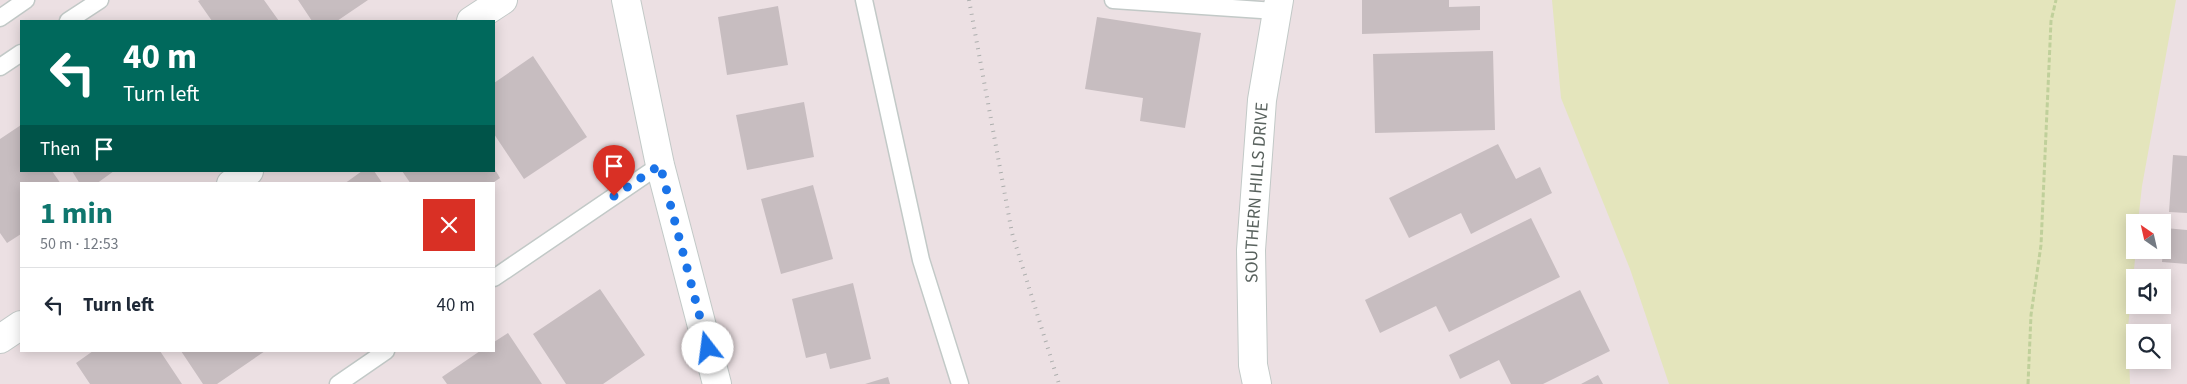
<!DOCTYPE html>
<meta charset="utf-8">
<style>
:root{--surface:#fff;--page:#f2f2f3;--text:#1f2937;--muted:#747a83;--line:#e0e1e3;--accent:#0f766e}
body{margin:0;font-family:"Source Sans 3",sans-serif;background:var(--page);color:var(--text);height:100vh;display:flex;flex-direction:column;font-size:19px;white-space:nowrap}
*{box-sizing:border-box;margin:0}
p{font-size:16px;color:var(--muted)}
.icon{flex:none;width:28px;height:28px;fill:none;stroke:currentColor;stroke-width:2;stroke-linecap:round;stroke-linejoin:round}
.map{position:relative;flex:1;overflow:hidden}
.side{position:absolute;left:20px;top:182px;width:475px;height:170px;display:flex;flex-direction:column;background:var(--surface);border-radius:0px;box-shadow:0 2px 12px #0003}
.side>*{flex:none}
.guide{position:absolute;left:20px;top:20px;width:475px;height:152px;border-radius:0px;box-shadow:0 2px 12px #0003;background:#00695c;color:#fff;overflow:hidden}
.needle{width:32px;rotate:326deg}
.buttons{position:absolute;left:2126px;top:214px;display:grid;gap:10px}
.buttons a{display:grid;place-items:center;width:45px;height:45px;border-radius:0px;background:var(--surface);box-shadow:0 2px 12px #0003;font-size:25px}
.pin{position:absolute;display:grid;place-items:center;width:42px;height:42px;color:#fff;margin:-51px -21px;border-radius:50% 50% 50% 0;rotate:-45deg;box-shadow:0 0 5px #0007}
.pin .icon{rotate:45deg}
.me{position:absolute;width:55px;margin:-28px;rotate:345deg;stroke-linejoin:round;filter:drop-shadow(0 0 4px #0008)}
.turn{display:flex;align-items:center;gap:18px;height:105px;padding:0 20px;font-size:22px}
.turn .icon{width:65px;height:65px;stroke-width:2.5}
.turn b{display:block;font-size:35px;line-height:42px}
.then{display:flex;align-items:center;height:48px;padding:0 20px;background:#0003;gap:10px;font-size:19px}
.round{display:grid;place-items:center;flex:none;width:52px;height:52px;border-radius:0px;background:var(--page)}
.head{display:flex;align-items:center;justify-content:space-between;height:85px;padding:0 20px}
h1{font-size:30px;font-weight:700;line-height:38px;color:var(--accent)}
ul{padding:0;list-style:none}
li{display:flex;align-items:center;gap:15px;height:75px;padding:0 20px;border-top:1px solid var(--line)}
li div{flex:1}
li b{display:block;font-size:19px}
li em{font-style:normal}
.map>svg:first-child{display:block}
</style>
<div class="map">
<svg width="2187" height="384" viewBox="0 0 2187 384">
<rect width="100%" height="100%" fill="#ece0e3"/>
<path fill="#e4e5bc" d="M1552 0H2176L2142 186 2138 222H2135L2136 250 2128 327 2130 384H1669L1630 269 1561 98Z"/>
<path fill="#c7bdc0" d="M200 0H264L279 21H212L198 1Z
M298 0H368L337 21H312Z
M1362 0H1449V7L1480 6V30L1362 34Z
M778 6 788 65 727 75 718 17Z
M1097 17 1201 33 1185 128 1140 121 1143 98 1085 89Z
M1493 51 1495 130 1375 133 1373 54Z
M533 56 587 137 524 179 494 134V83Z
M804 102 814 157 747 170 736 115Z
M21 125V171H52L61 184H21V234L7 243 0 233V139Z
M1498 144 1516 179 1540 167 1552 193 1471 234 1461 213 1409 238 1389 198Z
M2173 155 2187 156V213L2169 212Z
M494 168 500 178 491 184H411L402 171H494Z
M72 171H114L96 184H80Z
M362 171H374L383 184H344Z
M813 185 833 259 781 274 761 199Z
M1531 218 1560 277 1449 332 1436 306 1380 333 1365 300Z
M2165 228 2187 230V264L2162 262Z
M853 283 871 359 830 369 826 353 806 358 792 299Z
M600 289 645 355 603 384H566L533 334Z
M1580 290 1610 351 1543 384H1511L1499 360 1460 379 1449 355Z
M508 333 542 384H447L442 377 480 351H494V342Z
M93 351H160L182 384H90L76 363Z
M181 351H265L217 384H203Z
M1598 375 1603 384H1581Z
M888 377 890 384H865Z"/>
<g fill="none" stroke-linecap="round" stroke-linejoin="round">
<defs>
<path id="lane" d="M864 0 921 260 960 384
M1113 0 1277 11
M0 18 26 0
M68 21 100 0
M0 67 21 53
M494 278 660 165
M338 384 386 351"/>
<g id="street">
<path d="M626 0 660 165 717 384"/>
<path d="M471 21 503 0"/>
<path d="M231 184 249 171"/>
<path d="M0 339 21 325"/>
<path id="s1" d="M1257 384 1253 365 1251 250 1262 100 1279 0"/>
</g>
</defs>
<use href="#lane" stroke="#c2c9c7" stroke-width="19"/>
<use href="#street" stroke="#c2c9c7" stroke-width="30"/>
<path stroke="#c0d09b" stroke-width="3" stroke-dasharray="5 2.5" stroke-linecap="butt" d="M2028 384 2031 315 2041 245 2051 21 2056 0"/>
<use href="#lane" stroke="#fff" stroke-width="16"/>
<use href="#street" stroke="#fff" stroke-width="28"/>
<path stroke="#acaead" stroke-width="4" stroke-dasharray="1 6" stroke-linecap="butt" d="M969 0 1012 233 1059 384"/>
</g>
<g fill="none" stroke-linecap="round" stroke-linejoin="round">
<path stroke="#1a73e8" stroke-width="9" stroke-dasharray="0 16.2" d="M614 196 660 165 708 348"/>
</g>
<g text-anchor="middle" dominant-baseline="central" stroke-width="4" stroke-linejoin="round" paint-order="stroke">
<g font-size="18" fill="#59625e" stroke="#fff">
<text stroke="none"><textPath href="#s1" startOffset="192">SOUTHERN HILLS DRIVE</textPath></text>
</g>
</g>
</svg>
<div class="buttons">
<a><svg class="needle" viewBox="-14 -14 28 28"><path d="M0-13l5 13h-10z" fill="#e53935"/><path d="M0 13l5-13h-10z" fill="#747a83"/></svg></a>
<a><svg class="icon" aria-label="sound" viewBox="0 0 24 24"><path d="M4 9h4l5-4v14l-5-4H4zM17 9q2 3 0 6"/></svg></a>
<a><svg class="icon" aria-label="search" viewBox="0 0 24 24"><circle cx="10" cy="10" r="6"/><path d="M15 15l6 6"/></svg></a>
</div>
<div class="pin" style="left:614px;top:196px;background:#d93025"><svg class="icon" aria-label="arrive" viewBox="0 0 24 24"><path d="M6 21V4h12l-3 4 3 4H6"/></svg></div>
<svg class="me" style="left:708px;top:348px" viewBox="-20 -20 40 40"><circle r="19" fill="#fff"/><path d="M0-13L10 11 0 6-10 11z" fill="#1a73e8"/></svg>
<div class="guide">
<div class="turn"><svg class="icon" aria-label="left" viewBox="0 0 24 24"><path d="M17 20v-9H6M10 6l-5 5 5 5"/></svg><div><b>40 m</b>Turn left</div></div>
<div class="then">Then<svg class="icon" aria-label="arrive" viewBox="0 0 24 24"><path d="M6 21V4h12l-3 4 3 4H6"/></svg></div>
</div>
<section class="side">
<div class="head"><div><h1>1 min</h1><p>50 m · 12:53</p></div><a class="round" style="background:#d93025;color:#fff"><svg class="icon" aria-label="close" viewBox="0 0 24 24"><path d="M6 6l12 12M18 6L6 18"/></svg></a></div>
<ul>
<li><svg class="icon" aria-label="left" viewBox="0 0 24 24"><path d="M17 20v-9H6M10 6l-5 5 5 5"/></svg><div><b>Turn left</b></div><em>40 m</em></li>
</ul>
</section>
</div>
